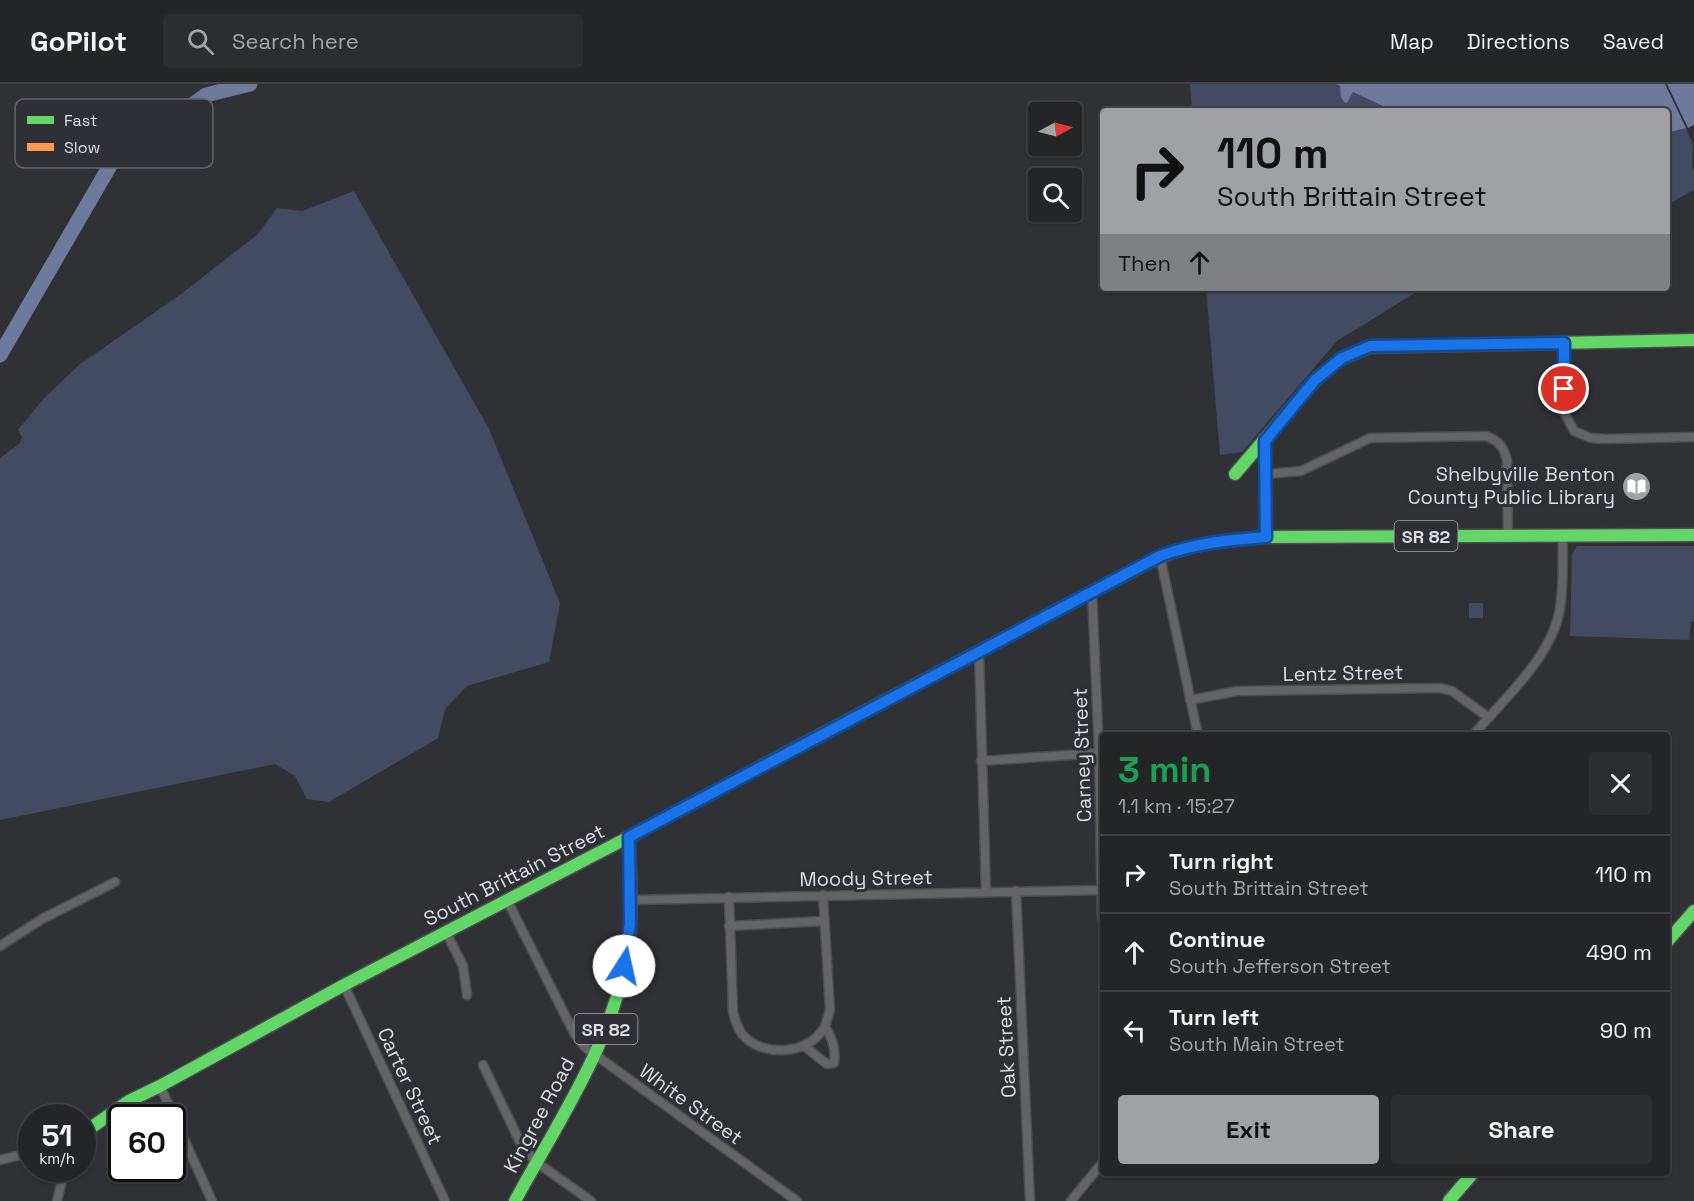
<!DOCTYPE html>
<meta charset="utf-8">
<style>
:root{--surface:#232527;--page:#2b2d2f;--text:#f1f3f6;--muted:#a3a5a7;--line:#404244;--accent:#9fa1a4}
body{margin:0;font-family:"Space Grotesk",sans-serif;background:var(--page);color:var(--text);height:100vh;display:flex;flex-direction:column;font-size:22px;white-space:nowrap}
*{box-sizing:border-box;margin:0}
p{font-size:20px;color:var(--muted)}
.icon{flex:none;width:33px;height:33px;fill:none;stroke:currentColor;stroke-width:2;stroke-linecap:round;stroke-linejoin:round}
.map{position:relative;flex:1;overflow:hidden}
.details{position:absolute;left:1100px;top:648px;width:570px;height:444px;display:flex;flex-direction:column;background:var(--surface);border-radius:6px;box-shadow:0 2px 4px #0004,0 0 0 2px var(--line)}
.details>*{flex:none}
.top-card{position:absolute;left:1100px;top:24px;width:570px;height:183px;border-radius:6px;box-shadow:0 2px 4px #0004,0 0 0 2px var(--line);background:#9fa1a4;color:#111;overflow:hidden}
.needle{width:39px;rotate:83deg}
.controls{position:absolute;left:1028px;top:18px;display:grid;gap:12px}
.controls a{display:grid;place-items:center;width:54px;height:54px;border-radius:6px;background:var(--surface);box-shadow:0 2px 4px #0004,0 0 0 2px var(--line);font-size:30px}
.speed{position:absolute;left:18px;top:1020px;display:flex;gap:12px;font-size:30px;font-weight:700;text-align:center}
.speed>*{display:grid;place-content:center;width:78px;height:78px;border-radius:50%;background:var(--surface);box-shadow:0 2px 4px #0004,0 0 0 2px var(--line);line-height:1}
.speed small{font-size:15px;font-weight:400}
.speed .limit{border:3px solid #111;border-radius:9px;background:#fff;color:#111}
.pin{position:absolute;display:grid;place-items:center;width:51px;height:51px;color:#fff;margin:-26px;border:3px solid #fff;border-radius:50%;box-shadow:0 2px 6px #0007}
.me{position:absolute;width:66px;margin:-33px;rotate:10deg;stroke-linejoin:round;filter:drop-shadow(0 0 4px #0008)}
.turn{display:flex;align-items:center;gap:21px;height:126px;padding:0 18px;font-size:27px}
.turn .icon{width:78px;height:78px;stroke-width:2.5}
.turn b{display:block;font-size:42px;line-height:51px}
.then{display:flex;align-items:center;height:57px;padding:0 18px;background:#0003;gap:12px;font-size:22px}
.round{display:grid;place-items:center;flex:none;width:63px;height:63px;border-radius:6px;background:var(--page)}
.head{display:flex;align-items:center;justify-content:space-between;height:102px;padding:0 18px}
h1{font-size:36px;font-weight:800;line-height:45px;color:#1e9e55}
.action{display:flex;gap:12px;margin-top:auto;padding:12px 18px}
.action a{flex:1;height:69px;border-radius:6px;background:var(--accent);color:#111;font-size:24px;font-weight:800;line-height:69px;text-align:center}
.action a+a{background:var(--page);color:var(--text)}
ul{padding:0;list-style:none}
li{display:flex;align-items:center;gap:18px;height:78px;padding:0 18px;border-top:2px solid var(--line)}
li div{flex:1}
li b{display:block;font-size:22px}
li em{font-style:normal}
header{display:flex;align-items:center;gap:36px;box-sizing:border-box;height:84px;padding:0 30px;background:var(--surface);border-bottom:2px solid var(--line)}
header strong{font-size:28px}
nav{display:flex;gap:33px;margin-inline-start:auto;font-size:21px}
.search{width:420px;height:54px;background:var(--page);display:flex;align-items:center;gap:15px;box-sizing:border-box;padding:0 21px;border-radius:6px;color:var(--muted);font-size:22px}
.map>svg:first-child{display:block}
</style>
<header>
<strong>GoPilot</strong>
<div class="search"><svg class="icon" aria-label="search" viewBox="0 0 24 24"><circle cx="10" cy="10" r="6"/><path d="M15 15l6 6"/></svg>Search here</div>
<nav><a>Map</a><a>Directions</a><a>Saved</a></nav>
</header>
<div class="map">
<svg width="1694" height="1117" viewBox="0 0 1694 1117">
<rect width="100%" height="100%" fill="#2f3134"/>
<path fill="#424b62" d="M1190 0H1336L1340 2 1342 16 1347 18 1353 8 1389 25 1398 27H1192Z
M1686 44 1693 60 1692 82 1694 87V106L1667 121V49Z
M354 107 489 345 560 519 549 578 467 602 445 625 438 654 329 718 307 715 295 692 275 680 0 736V374L20 359 22 353 18 346 45 313 79 281 181 210 257 151 277 124 302 127Z
M1206 204H1423L1337 257 1242 368 1220 371Z
M1577 462H1694V537L1691 538 1689 556 1570 552 1572 470Z
M1469 519H1483V534H1469Z"/>
<path fill="#6d7a9c" d="M1336 0H1665L1686 44 1667 49 1666 27H1398L1389 25 1353 8 1347 19C1339 17 1341 8 1340 2Z
M1667 0H1694V41L1688 44Z"/>
<g fill="none" stroke-linecap="round" stroke-linejoin="round">
<path stroke="#6d7a9c" stroke-width="15" d="M0 271 111 80 206 11 250 0"/>
<defs>
<path id="street" d="M1564 259V328L1574 347 1591 354 1606 355 1694 353
M1265 357 1266 453
M1266 390 1301 387 1370 354 1486 352C1499 357 1503 362 1507 376L1508 451
M1160 472 1198 651
M1092 507 1099 669 1102 834
M979 566 986 808
M1190 616 1237 607 1440 604 1452 607 1488 633
M1473 651C1503 616 1553 572 1560 524 1564 500 1562 475 1563 451
M981 677 1099 669
M1016 807 1030 1117
M729 813 733 928C735 936 737 943 742 950 762 974 808 971 824 944 827 938 828 932 830 926L823 811
M507 816 574 949 586 964 797 1117
M631 816 1102 806
M729 842 824 837
M446 848 463 882 467 911
M0 862 42 835 115 798
M344 901 445 1117
M804 962 827 980 834 979C836 965 833 954 825 943
M483 981 521 1060 536 1078 591 1117
M160 1002 212 1117
M0 1076 32 1068
M57 1117 65 1084
M1071 1117 1102 1079"/>
<path id="fast" d="M1235 390 1315 296 1342 274 1370 263 1694 256
M1149 478C1186 459 1225 457 1266 453L1694 451
M1666 859 1694 827
M82 1050 129 1017 160 1002 344 901 629 753
M515 1117C560 1034 619 950 629 854 633 820 629 786 629 753L811 656
M1449 1117 1473 1089"/>
<path id="slow" d="M811 656 1149 478"/>
</defs>
<use href="#street" stroke="#4b4d4f" stroke-width="11"/>
<use href="#fast" stroke="#4b4d4f" stroke-width="15"/>
<use href="#slow" stroke="#4b4d4f" stroke-width="15"/>
<use href="#street" stroke="#646466" stroke-width="8"/>
<use href="#fast" stroke="#63d668" stroke-width="12"/>
<use href="#slow" stroke="#ff974d" stroke-width="12"/>
</g>
<g fill="none" stroke-linecap="round" stroke-linejoin="round">
<defs>
<path id="route" d="M624 882 630 840 629 753 1160 472C1195 459 1229 456 1266 453L1265 357 1315 296 1342 274 1370 262 1564 259V305"/>
</defs>
<use href="#route" stroke="#114b97" stroke-width="15"/>
<use href="#route" stroke="#1a73e8" stroke-width="10"/>
</g>
<defs>
<symbol id="library-disc" viewBox="-11 -11 22 22"><circle r="9.5" fill="#9fa1a4" stroke="#2e3035"/><path d="M-6-4Q-3-5.5-.7-3.5V5Q-3 3-6 4ZM6-4Q3-5.5 .7-3.5V5Q3 3 6 4Z" fill="#fff"/></symbol>
</defs>
<g fill-rule="evenodd">
<use href="#library-disc" x="1620" y="386" width="33" height="33"/>
</g>
<g text-anchor="middle" dominant-baseline="central" stroke-width="6" stroke-linejoin="round" paint-order="stroke">
<g fill="#2e3035" stroke="#a8aaad" stroke-width="1.5">
<rect x="1394.5" y="437" width="63" height="30" rx="4.5"/>
<rect x="574.5" y="930" width="63" height="30" rx="4.5"/>
</g>
<g font-size="18" font-weight="bold" fill="#dcdee1">
<text x="1426" y="452">SR 82</text>
<text x="606" y="945">SR 82</text>
</g>
<g font-size="20" fill="#dcdee1" stroke="#2e3035" text-anchor="end">
<text x="1615" y="390">Shelbyville Benton<tspan x="1615" dy="23">County Public Library</tspan></text>
</g>
<g font-size="20" fill="#dcdee1" stroke="#2e3035">
<text transform="translate(1343 589) rotate(-1)">Lentz Street</text>
<text transform="translate(1082 671) rotate(-92)">Carney Street</text>
<text transform="translate(514 791) rotate(-27)">South Brittain Street</text>
<text transform="translate(866 794) rotate(-1)">Moody Street</text>
<text transform="translate(1006 963) rotate(-93)">Oak Street</text>
<text transform="translate(410 1002) rotate(65)">Carter Street</text>
<text transform="translate(691 1020) rotate(36)">White Street</text>
<text transform="translate(539 1031) rotate(-62)">Kingree Road</text>
</g>
</g>
<rect x="15" y="15" width="198" height="69" rx="9" fill="#2e3035" stroke="#626469" stroke-width="1.5"/>
<rect x="27" y="32" width="27" height="8" fill="#63d668"/>
<rect x="27" y="59" width="27" height="8" fill="#ff974d"/>
<g font-size="16" fill="#dcdee1">
<text x="64" y="42">Fast</text>
<text x="64" y="69">Slow</text>
</g>
</svg>
<div class="controls">
<a><svg class="needle" viewBox="-14 -14 28 28"><path d="M0-13l5 13h-10z" fill="#e53935"/><path d="M0 13l5-13h-10z" fill="#a3a5a7"/></svg></a>
<a><svg class="icon" aria-label="search" viewBox="0 0 24 24"><circle cx="10" cy="10" r="6"/><path d="M15 15l6 6"/></svg></a>
</div>
<div class="speed"><div>51<small>km/h</small></div><div class="limit">60</div></div>
<div class="pin" style="left:1564px;top:305px;background:#d93025"><svg class="icon" aria-label="arrive" viewBox="0 0 24 24"><path d="M6 21V4h12l-3 4 3 4H6"/></svg></div>
<svg class="me" style="left:624px;top:882px" viewBox="-20 -20 40 40"><circle r="19" fill="#fff"/><path d="M0-13L10 11 0 6-10 11z" fill="#1a73e8"/></svg>
<div class="top-card">
<div class="turn"><svg class="icon" aria-label="right" viewBox="0 0 24 24"><path d="M7 20v-9h11M14 6l5 5-5 5"/></svg><div><b>110 m</b>South Brittain Street</div></div>
<div class="then">Then<svg class="icon" aria-label="ahead" viewBox="0 0 24 24"><path d="M12 20V5M6 11l6-6 6 6"/></svg></div>
</div>
<section class="details">
<div class="head"><div><h1>3 min</h1><p>1.1 km · 15:27</p></div><a class="round"><svg class="icon" aria-label="close" viewBox="0 0 24 24"><path d="M6 6l12 12M18 6L6 18"/></svg></a></div>
<ul>
<li><svg class="icon" aria-label="right" viewBox="0 0 24 24"><path d="M7 20v-9h11M14 6l5 5-5 5"/></svg><div><b>Turn right</b><p>South Brittain Street</p></div><em>110 m</em></li>
<li><svg class="icon" aria-label="ahead" viewBox="0 0 24 24"><path d="M12 20V5M6 11l6-6 6 6"/></svg><div><b>Continue</b><p>South Jefferson Street</p></div><em>490 m</em></li>
<li><svg class="icon" aria-label="left" viewBox="0 0 24 24"><path d="M17 20v-9H6M10 6l-5 5 5 5"/></svg><div><b>Turn left</b><p>South Main Street</p></div><em>90 m</em></li>
</ul>
<div class="action"><a>Exit</a><a>Share</a></div>
</section>
</div>
